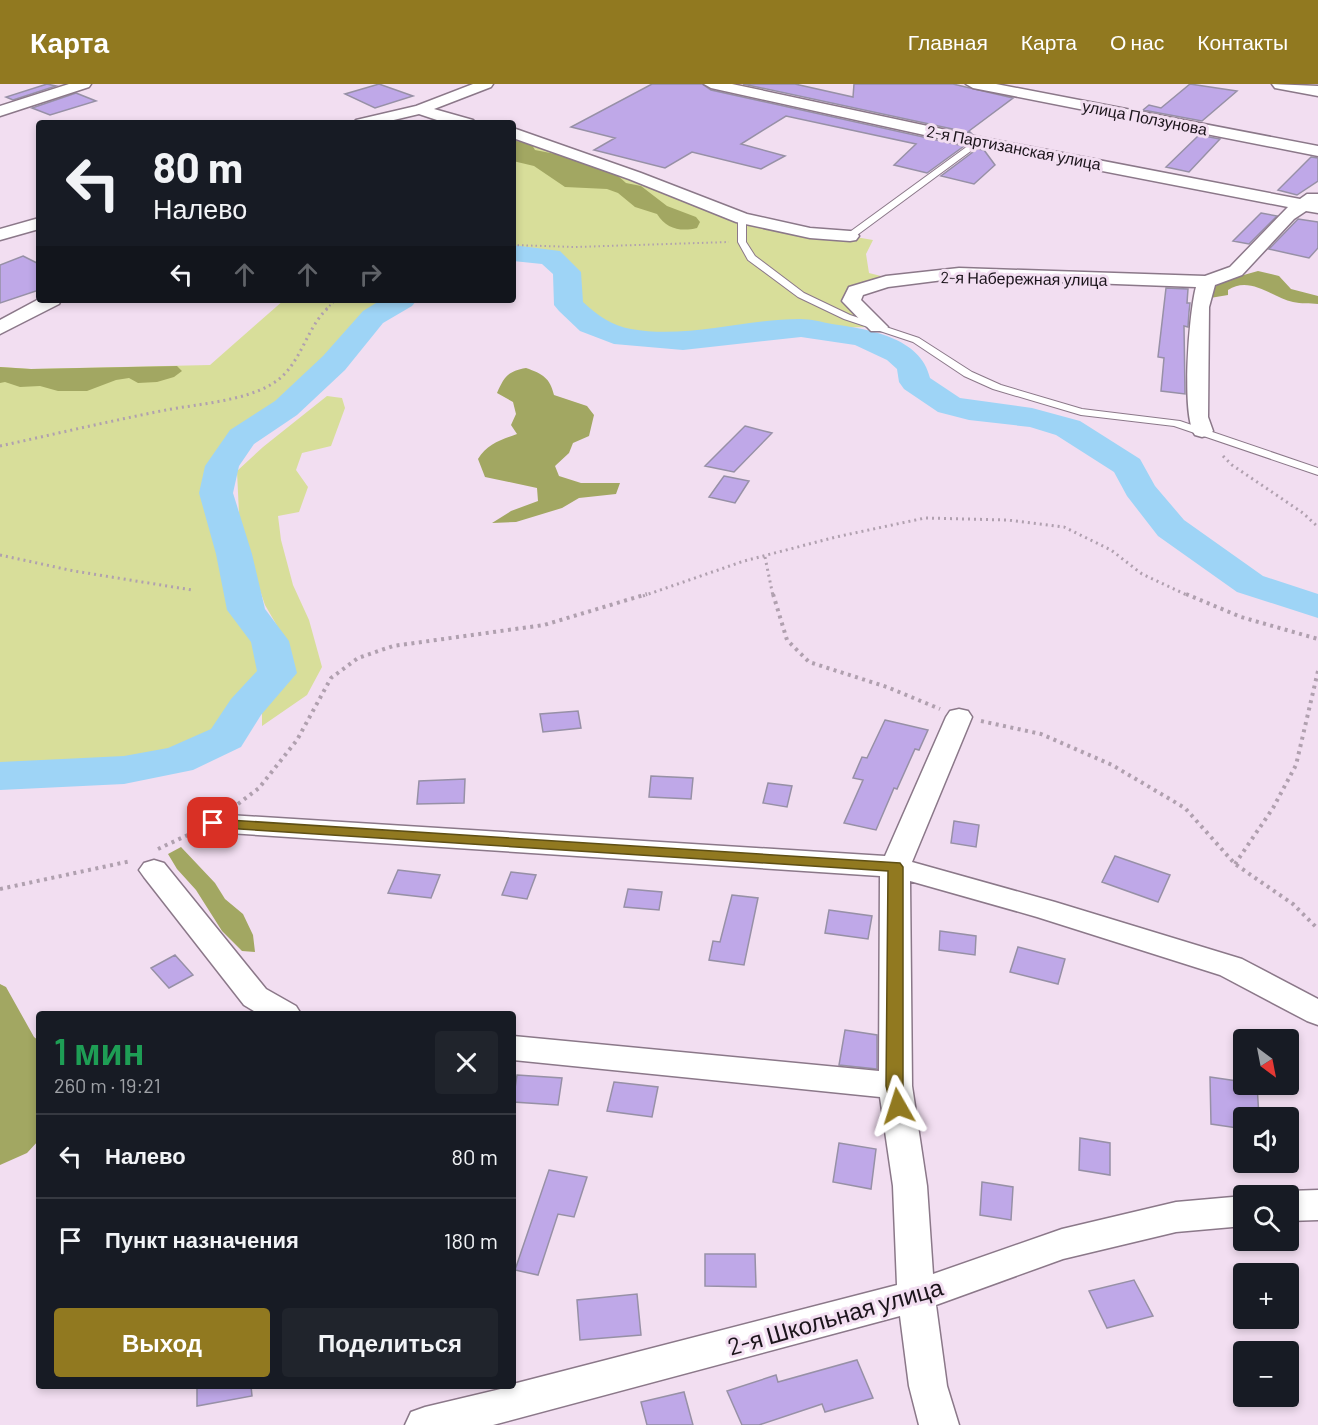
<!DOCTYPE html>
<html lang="ru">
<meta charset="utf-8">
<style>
:root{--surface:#171b24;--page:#20242c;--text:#f1f3f6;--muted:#9ea1a6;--line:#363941;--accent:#917920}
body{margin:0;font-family:Barlow,sans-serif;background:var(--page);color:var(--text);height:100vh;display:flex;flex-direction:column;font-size:22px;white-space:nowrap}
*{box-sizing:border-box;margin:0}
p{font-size:20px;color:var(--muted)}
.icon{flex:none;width:33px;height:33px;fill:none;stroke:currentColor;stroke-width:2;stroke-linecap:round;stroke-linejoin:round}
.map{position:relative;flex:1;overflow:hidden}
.side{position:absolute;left:36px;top:927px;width:480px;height:378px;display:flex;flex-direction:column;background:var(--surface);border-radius:6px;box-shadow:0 3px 9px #0003}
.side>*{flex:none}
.guide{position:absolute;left:36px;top:36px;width:480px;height:183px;border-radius:6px;box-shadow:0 3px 9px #0003;background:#171b24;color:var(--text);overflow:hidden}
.needle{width:39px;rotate:148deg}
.tools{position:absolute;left:1233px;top:945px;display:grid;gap:12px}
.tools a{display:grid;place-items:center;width:66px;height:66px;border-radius:6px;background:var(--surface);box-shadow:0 3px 9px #0003;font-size:30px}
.pin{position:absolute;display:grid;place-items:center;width:51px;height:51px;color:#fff;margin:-26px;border-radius:12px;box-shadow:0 3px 9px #0006}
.me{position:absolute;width:66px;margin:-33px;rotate:354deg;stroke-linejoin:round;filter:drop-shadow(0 0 4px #0008)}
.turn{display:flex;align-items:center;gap:21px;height:126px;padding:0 18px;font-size:27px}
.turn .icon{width:78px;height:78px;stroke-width:2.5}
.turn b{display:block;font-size:42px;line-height:51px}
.lanes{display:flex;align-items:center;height:57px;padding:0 18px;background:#0003;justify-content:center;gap:30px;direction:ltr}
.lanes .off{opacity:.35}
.round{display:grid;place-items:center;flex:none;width:63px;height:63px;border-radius:6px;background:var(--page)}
.headline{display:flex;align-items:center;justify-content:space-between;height:102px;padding:0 18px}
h1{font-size:36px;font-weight:600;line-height:45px;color:#1e9e55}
.primary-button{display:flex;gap:12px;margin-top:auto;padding:12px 18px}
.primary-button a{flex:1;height:69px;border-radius:6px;background:var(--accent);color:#fff;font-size:24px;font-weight:600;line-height:69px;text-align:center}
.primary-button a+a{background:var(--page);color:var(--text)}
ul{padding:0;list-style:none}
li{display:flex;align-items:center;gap:18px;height:84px;padding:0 18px;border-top:2px solid var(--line)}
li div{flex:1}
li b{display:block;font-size:22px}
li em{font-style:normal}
header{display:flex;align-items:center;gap:36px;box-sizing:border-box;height:84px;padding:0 30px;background:var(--accent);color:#fff}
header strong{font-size:28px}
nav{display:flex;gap:33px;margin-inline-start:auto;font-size:21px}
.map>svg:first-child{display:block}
</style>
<header>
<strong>Карта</strong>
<nav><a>Главная</a><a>Карта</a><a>О нас</a><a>Контакты</a></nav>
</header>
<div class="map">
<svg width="1318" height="1341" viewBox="0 0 1318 1341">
<rect width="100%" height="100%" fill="#f2def1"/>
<path fill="#d8de9a" d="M513 50 742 134 873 156 866 170 869 189 889 194 851 217 878 243 801 244 683 257 625 254 591 241 569 221C569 206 567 182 551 174 542 169 524 170 513 169Z
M284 216H402L373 233 334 279 286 324 242 353 222 382 216 409 234 470 246 526 270 557 277 589 245 624 226 654 178 676 124 686 0 692V283L31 285 210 281Z
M327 312 342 314 345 324 331 362 302 369 296 386 308 403 299 428 278 432 281 456 293 501 309 536 322 583 307 611 262 642V622L291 585 283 552 265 521 249 474 239 430 237 387 263 363Z"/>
<path fill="#a2a762" d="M513 56 532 61 535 66 581 75 617 91 626 99 641 102 667 122 696 133 700 138 697 144C681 148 666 145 657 130L635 123 618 109 607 105 565 103 534 82 513 77Z
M1258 187 1279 192 1291 205 1318 212V220C1310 219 1301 220 1293 218 1273 214 1250 191 1228 206V211L1210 214 1215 199Z
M177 282 182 287 174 293 157 298 138 299 129 294 116 296 87 307H58L40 302 20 303 5 298 0 299V283L31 285Z
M526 284C543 290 550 294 554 311L587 322 594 331 589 352 573 359 569 369 555 382 559 392 581 399H620L616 410 579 414 562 424 516 438 492 439 511 427 538 417 537 404 485 393 478 375C487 360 501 356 517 350L511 341 516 330 513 318 497 309C504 293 508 287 526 284Z
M181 763 215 799 225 815 243 830 253 851 255 868 242 867 222 847 196 806 177 785 168 770Z
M0 900 6 903 34 953 39 957V1056L27 1069 0 1081Z"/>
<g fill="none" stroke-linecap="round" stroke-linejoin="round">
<path fill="#9ed4f6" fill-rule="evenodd" d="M513 161 560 167 581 188 583 218C597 231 612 242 631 245 688 255 743 235 800 235 811 235 822 238 832 240 867 245 921 253 930 294L960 314 1032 324 1080 337 1140 375 1155 402 1184 436 1263 492 1318 510V534L1237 508 1158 452 1127 412 1114 388 1056 351 1030 343 969 336 938 328 904 305 899 298 897 285 887 276 855 261 801 253 683 266 614 260 580 247 559 227 554 221 553 190 542 180 513 177Z
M381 216H417L412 222 383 239 345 286 297 331 254 360 239 382 233 409 252 470 265 525 289 557 297 589 261 631 241 663 193 686 124 700 0 706V678L124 672 168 664 211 645 231 615 257 587 251 558 227 526 216 470 199 409 205 382 230 346 275 317 323 272 363 227Z"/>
</g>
<path fill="#bfa8e8" stroke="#9790a6" stroke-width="1.5" d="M47 0 56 2 13 16 6 13Z
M379 0 413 12 375 24 345 10Z
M652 0H702L711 6 964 62 927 89 894 81 916 60 786 32 741 60 785 72 761 85 692 68 665 84 594 66 615 54 571 43Z
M743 0H795L853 13 854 0H953L1013 14 969 47 971 49Z
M1190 0 1237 7 1202 37 1143 26 1149 21 1161 24Z
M76 9 96 17 50 31 32 24Z
M1199 51 1220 55 1189 88 1166 83Z
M977 65 984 66 995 81 974 100 941 92Z
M1311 73 1318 74V97L1297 111 1278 106Z
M1261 129 1277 132 1249 160 1233 157Z
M1298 135 1318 138V164L1309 174 1269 165Z
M23 172 39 180V206L0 219V181Z
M1166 204 1188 205 1187 219H1190L1189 228 1188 243 1184 242 1185 310 1161 307 1164 274 1158 273Z
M745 342 772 349 734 388 705 382Z
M724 392 749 397 735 419 709 413Z
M578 627 581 644 543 648 540 630Z
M885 636 928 646 919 666 915 665 897 705 894 704 876 746 844 739 863 696 853 694 862 673 867 674Z
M651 692 693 694 691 715 649 713Z
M465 695 464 719 417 720 419 697Z
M768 699 792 702 787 723 763 719Z
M954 737 979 741 976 763 951 759Z
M1115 772 1170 791 1158 818 1102 798Z
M398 786 440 791 431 814 388 809Z
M511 788 536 791 527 815 502 811Z
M628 805 662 808 659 826 624 823Z
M732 811 758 814 744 881 709 876 713 857 720 858Z
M829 826 872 832 868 855 825 849Z
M940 847 976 852 975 871 939 866Z
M1018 863 1065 875 1058 900 1010 888Z
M175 871 193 891 169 904 151 884Z
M845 946 877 951V985L839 981Z
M517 991 562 994 558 1021 513 1018Z
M1210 993 1244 998V1000H1257L1259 1034H1244V1045L1211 1040Z
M614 998 658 1003 652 1033 607 1027Z
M1080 1054 1110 1059V1091L1079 1086Z
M839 1059 876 1065 871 1105 833 1098Z
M549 1086 587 1093 574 1133 558 1130 538 1191 515 1186Z
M982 1098 1013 1103 1011 1136 980 1131Z
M705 1170H755L756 1203 705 1202Z
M1134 1196 1153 1232 1107 1244 1089 1207Z
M637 1210 641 1251 580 1256 577 1216Z
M857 1276 873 1314 825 1328 822 1320 759 1341H742L727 1307 776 1291 778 1298Z
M197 1302H251L252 1312 197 1322Z
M684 1308 693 1341H647L641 1318Z"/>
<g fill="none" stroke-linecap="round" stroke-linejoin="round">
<defs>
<path id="service" d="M976 56 983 58 853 154H847V150Z
M742 131 746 134V158L755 172 804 209 850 231 919 254 972 288 1001 301 1082 325 1180 337 1318 384V391L1174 342 1081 331 993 305 964 292 913 258 844 235 798 213 748 176 738 158V134Z"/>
<path id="minor" d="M69 0H91L89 3 0 32V22Z
M473 0H493L491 3 434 25 473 36 476 39H446L419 30 381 39H353L356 36 416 22Z
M704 0H732L979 53 1300 115 1307 110H1318V129L1306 127 1294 135 1242 191 1215 201 1209 223 1208 333 1213 347 1209 351 1202 353 1195 351C1181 332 1189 228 1196 203L959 194 888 203 863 211 861 216 888 243 885 247H871L842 217 849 203 886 192 959 184 1205 192 1230 183 1288 123 979 63 711 4Z
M966 0H996L1318 62V72L973 4Z
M513 44 641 89 747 130 810 144 850 147 856 148 859 152 856 156 850 157 810 154 736 138 629 95 513 54Z
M39 134V145L0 156V145Z
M39 215 61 216 59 220 0 250V236Z
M959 625 968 627 972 633 912 778 1055 818 1242 875 1318 915V941L1307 937 1220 891 1037 833 910 797 912 1002 927 1102 933 1190 1062 1145 1176 1118 1244 1112V1142L1176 1148 1063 1175 936 1221 947 1302 959 1341H919L909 1302 900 1232 493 1341H405L411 1328 425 1323 513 1302V1300L897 1201 893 1102 880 1013 513 976V952L879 987 880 792 213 748 203 746 199 739 203 732 213 730 885 772 946 633 950 627Z
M154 776 164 779 266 905 296 922 301 930H259L244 921 144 793 139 786 144 779Z
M1318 1106V1136L1288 1137V1112H1276L1288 1107Z"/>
<path id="tertiary" d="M1272 0 1318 2V12L1275 4Z"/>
</defs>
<use href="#service" stroke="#8b7889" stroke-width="2"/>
<use href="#minor" stroke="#8b7889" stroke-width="3"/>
<use href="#tertiary" stroke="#8b7889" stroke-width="3"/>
<path stroke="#b0a0af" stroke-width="2" stroke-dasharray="1.5 3" stroke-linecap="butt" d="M513 161 575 163 729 158
M326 225 336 216"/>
<path stroke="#b0a0af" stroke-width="3" stroke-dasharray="2 4" stroke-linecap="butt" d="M0 362C55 350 110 337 166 326 198 320 244 317 272 300 301 283 305 245 328 224
M1223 372 1232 381 1303 429 1318 443
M0 471 74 487 192 506
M765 473 773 512
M643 512 744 477 836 453 925 434 1007 436 1064 443 1111 466 1142 490 1189 512"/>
<path stroke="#b0a0af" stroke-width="4" stroke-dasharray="3 4.5" stroke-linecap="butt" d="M773 510 787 556 809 578 887 603 940 625
M1186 510 1241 533 1318 555
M981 637 1041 650 1112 681 1185 724 1235 780 1293 820 1318 845
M238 720 259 704 297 656 331 594 358 574 393 562 544 541 647 510
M158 765 192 749
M1235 780 1273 724 1296 681 1318 587
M0 805 131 777"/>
<use href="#service" fill="#fff" fill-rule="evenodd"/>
<use href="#minor" fill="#fff" fill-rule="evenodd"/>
<use href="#tertiary" fill="#fff" fill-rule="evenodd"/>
</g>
<path fill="#917920" stroke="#5e4f15" stroke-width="1.5" d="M213 735 900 779 903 783V1002L906 1022 904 1027 898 1029 892 1027 886 1002 888 787 208 743 206 739Z"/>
<g text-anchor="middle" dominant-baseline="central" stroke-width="6" stroke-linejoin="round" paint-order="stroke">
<g font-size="16" fill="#1b141b" stroke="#f2def1">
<text transform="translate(1145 33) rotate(11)">улица Ползунова</text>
<text transform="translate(1014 63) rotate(11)">2-я Партизанская улица</text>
<text transform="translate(1024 194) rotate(1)">2-я Набережная улица</text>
</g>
<g font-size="24" fill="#1b141b" stroke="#f2def1">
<text transform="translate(835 1232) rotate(-16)">2-я Школьная улица</text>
</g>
</g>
</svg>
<div class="tools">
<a><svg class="needle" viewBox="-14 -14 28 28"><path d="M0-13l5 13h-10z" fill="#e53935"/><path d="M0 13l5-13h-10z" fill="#9ea1a6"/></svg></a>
<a><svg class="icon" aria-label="sound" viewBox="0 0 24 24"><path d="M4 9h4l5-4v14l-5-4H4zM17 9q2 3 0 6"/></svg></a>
<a><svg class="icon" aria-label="search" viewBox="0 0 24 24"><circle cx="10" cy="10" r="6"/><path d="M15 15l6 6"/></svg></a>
<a>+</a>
<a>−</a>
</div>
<div class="pin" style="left:213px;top:739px;background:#d93025"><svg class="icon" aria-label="arrive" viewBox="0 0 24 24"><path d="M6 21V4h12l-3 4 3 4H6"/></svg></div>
<svg class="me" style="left:898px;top:1022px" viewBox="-20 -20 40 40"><path d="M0-17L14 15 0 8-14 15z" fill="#917920" stroke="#fff" stroke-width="4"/></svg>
<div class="guide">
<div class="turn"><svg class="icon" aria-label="left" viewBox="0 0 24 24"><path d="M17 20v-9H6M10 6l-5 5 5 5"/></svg><div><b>80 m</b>Налево</div></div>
<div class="lanes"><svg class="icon" aria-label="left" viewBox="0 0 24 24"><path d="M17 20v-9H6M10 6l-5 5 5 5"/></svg><svg class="icon off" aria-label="ahead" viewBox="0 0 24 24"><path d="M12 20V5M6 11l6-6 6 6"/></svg><svg class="icon off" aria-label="ahead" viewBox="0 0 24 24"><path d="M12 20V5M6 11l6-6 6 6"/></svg><svg class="icon off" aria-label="right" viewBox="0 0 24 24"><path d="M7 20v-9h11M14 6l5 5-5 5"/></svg></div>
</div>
<section class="side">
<div class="headline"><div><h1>1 мин</h1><p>260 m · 19:21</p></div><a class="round"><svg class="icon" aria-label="close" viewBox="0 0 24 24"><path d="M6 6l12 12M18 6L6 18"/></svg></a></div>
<ul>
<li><svg class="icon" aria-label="left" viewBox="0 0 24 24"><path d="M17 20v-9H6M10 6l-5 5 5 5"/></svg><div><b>Налево</b></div><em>80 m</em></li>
<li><svg class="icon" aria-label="arrive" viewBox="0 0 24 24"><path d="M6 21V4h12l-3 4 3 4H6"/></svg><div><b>Пункт назначения</b></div><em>180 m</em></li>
</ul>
<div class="primary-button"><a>Выход</a><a>Поделиться</a></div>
</section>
</div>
